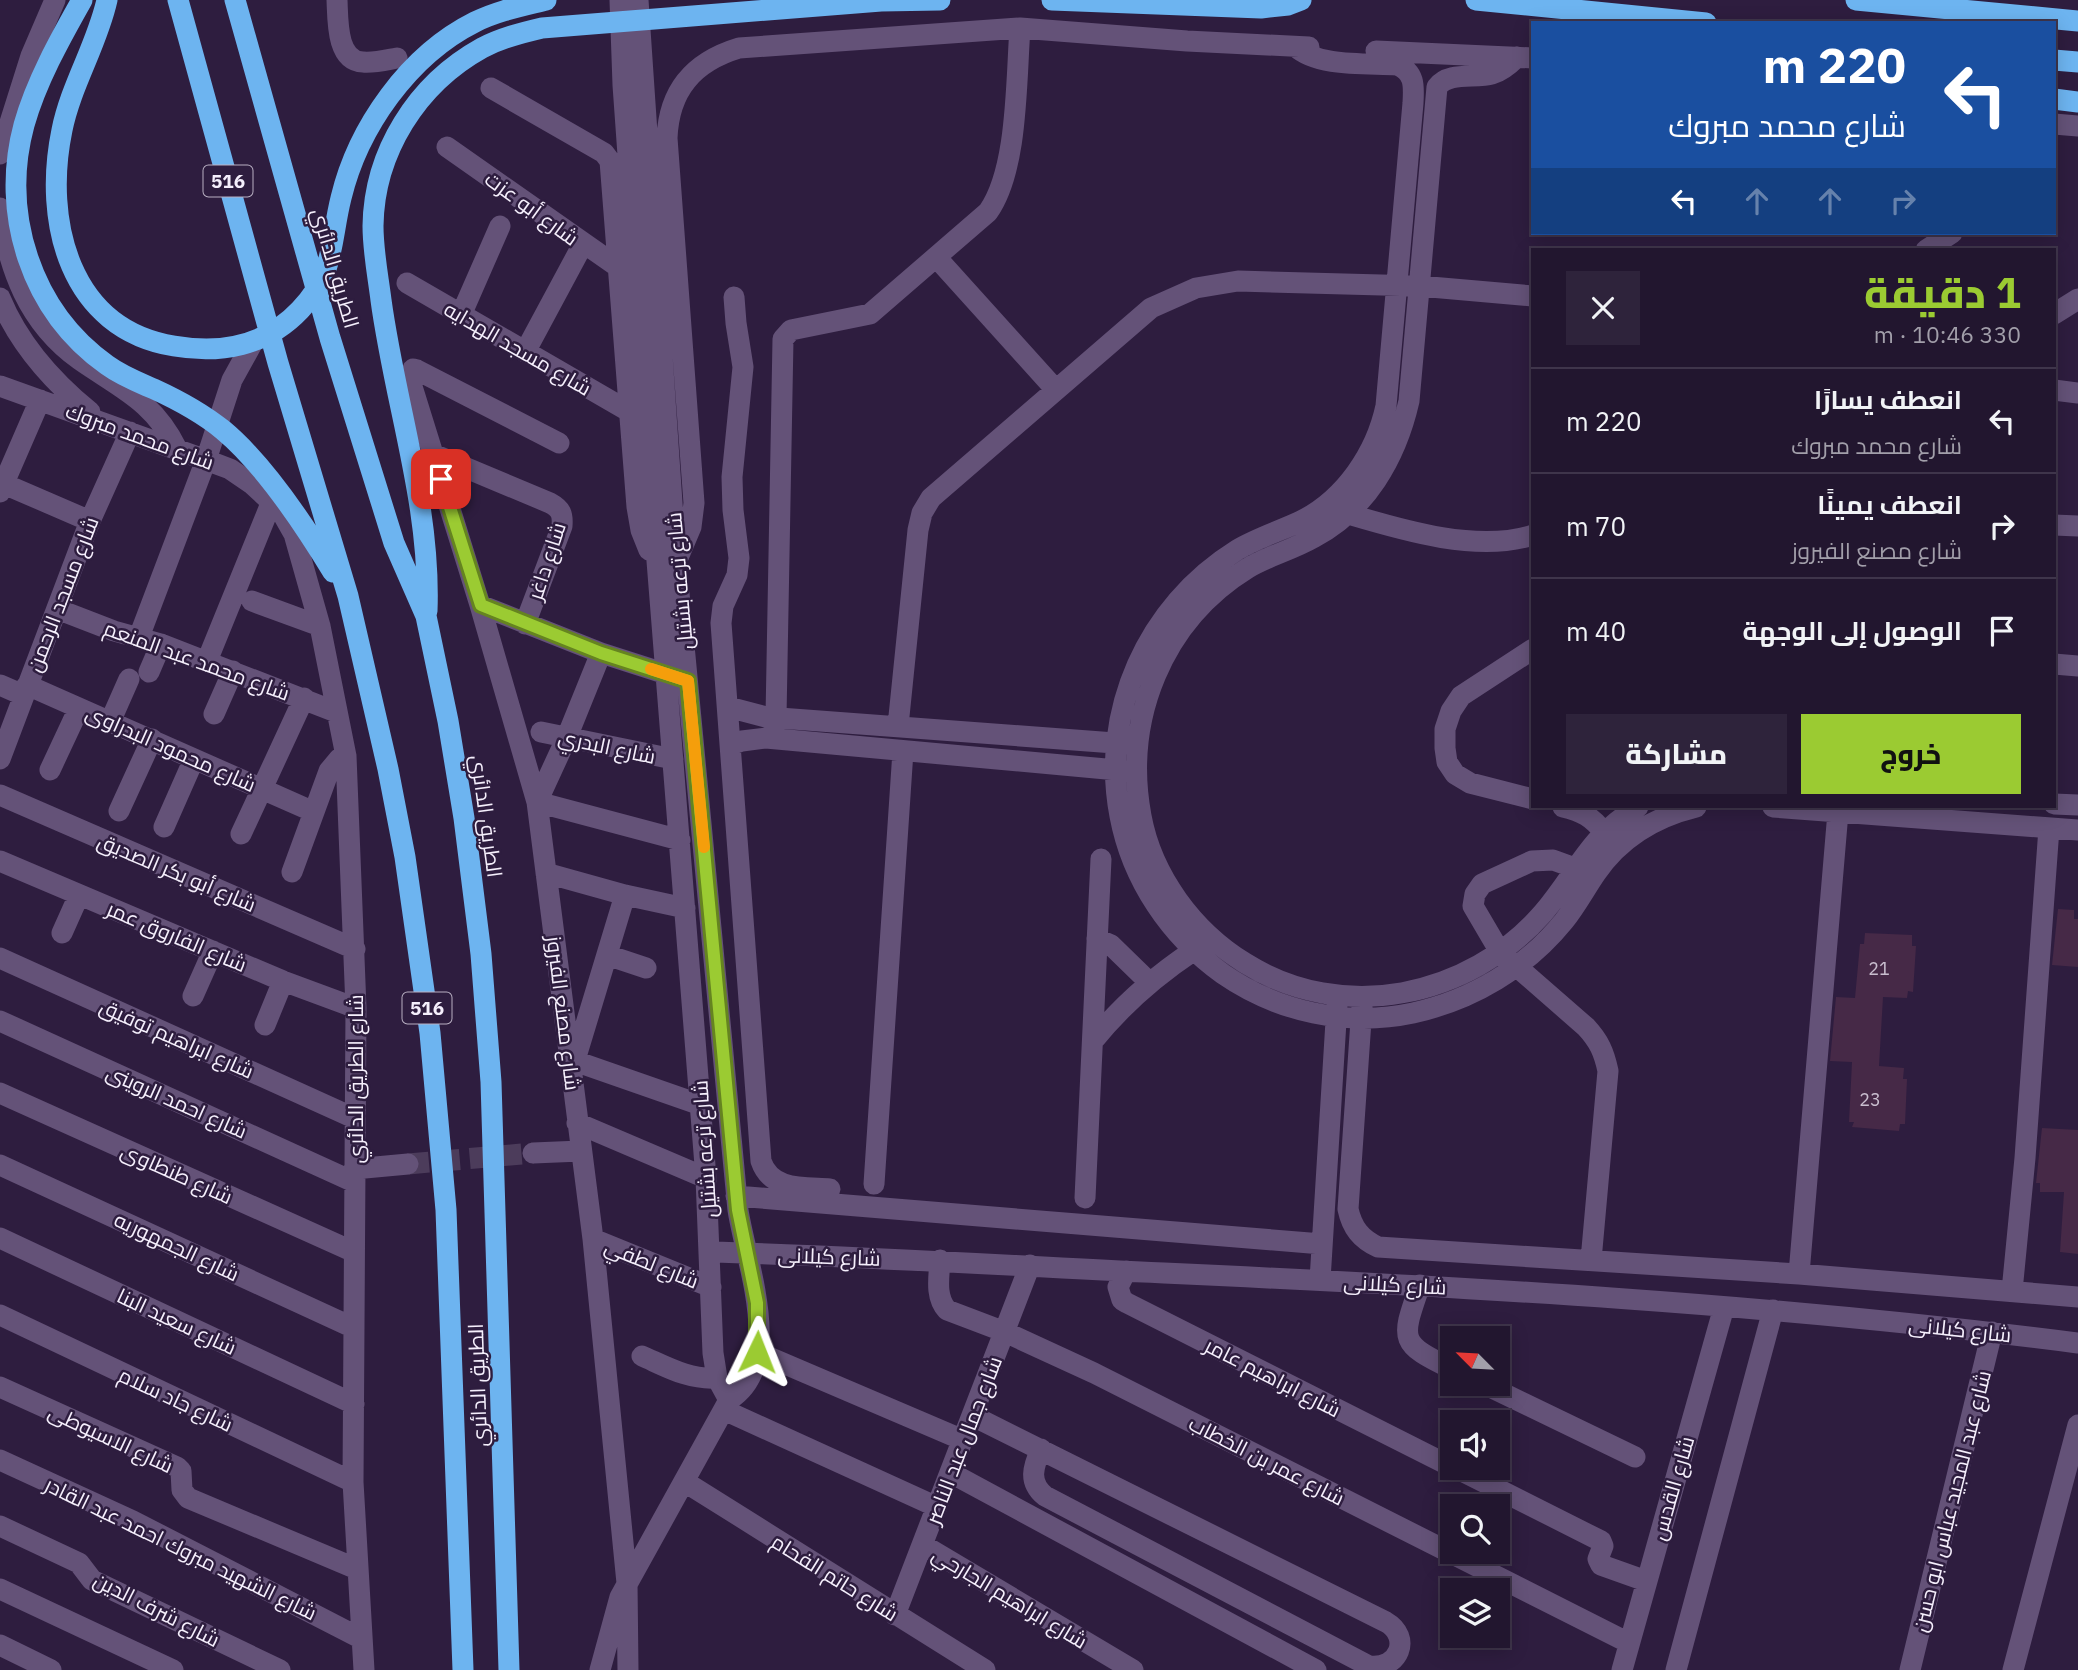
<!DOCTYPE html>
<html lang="ar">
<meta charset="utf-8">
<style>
:root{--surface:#22162f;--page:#2e233b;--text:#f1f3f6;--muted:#a29faa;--line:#3f354b;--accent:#9bcb32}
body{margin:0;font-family:"IBM Plex Sans",Cairo,sans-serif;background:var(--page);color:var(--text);direction:rtl;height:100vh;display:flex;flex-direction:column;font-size:26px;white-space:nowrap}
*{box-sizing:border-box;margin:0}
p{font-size:23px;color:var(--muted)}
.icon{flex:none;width:38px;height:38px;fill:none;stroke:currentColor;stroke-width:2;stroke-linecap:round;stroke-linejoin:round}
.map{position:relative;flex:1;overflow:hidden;direction:ltr}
.drawer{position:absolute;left:1531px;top:248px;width:525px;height:560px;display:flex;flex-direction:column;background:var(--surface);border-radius:0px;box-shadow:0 4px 18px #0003,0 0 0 2px var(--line);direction:rtl}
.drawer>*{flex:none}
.guide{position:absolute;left:1531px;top:21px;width:525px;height:214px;border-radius:0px;box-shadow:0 4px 18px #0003,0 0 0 2px var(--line);direction:rtl;background:#1a4fa0;color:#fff;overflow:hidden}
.needle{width:46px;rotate:294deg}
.controls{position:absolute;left:1440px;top:1326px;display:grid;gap:14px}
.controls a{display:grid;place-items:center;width:70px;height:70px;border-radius:0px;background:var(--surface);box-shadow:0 4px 18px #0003,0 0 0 2px var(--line);font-size:35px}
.pin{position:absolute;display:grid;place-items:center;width:60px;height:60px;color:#fff;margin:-30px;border-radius:14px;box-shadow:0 4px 10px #0006}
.me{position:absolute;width:77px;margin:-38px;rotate:2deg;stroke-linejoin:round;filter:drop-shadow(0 0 5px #0008)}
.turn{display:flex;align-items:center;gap:24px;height:147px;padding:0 35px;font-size:32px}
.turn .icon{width:91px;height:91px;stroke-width:2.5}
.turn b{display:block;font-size:49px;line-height:60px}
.lanes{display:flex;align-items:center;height:66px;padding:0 35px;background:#0003;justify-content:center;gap:35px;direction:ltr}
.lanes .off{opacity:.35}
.round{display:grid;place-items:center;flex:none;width:74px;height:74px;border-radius:0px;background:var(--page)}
.head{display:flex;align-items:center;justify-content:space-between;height:119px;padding:0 35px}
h1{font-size:42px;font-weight:800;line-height:52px;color:var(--accent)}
.primary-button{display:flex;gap:14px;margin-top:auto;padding:14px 35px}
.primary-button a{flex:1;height:80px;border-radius:0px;background:var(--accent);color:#111;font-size:28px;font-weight:800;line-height:80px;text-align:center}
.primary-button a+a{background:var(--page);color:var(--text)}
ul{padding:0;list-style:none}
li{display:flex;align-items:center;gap:21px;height:105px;padding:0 35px;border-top:2px solid var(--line)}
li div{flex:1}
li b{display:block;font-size:26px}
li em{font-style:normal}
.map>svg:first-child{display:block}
</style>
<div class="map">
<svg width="2078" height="1670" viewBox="0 0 2078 1670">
<rect width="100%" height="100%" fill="#2e1d3f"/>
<path fill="#462947" d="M2058 909 2074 910V919H2078V967L2052 965Z
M1865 933 1912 935V946H1916L1913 992 1908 991 1907 998 1883 997 1879 1066 1904 1068 1903 1079H1907L1905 1124H1900L1899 1131 1852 1127 1854 1122H1849L1852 1062 1830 1061 1836 997 1855 998 1860 944H1864Z
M2042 1128 2078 1130V1254L2060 1252 2064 1192H2040V1183H2036Z"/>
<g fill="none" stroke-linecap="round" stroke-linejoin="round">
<path stroke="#4c3c5b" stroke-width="21" stroke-dasharray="21 10" stroke-linecap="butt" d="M408 1164 533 1153"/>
<path stroke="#645278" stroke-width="21" d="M337 0C338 19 336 61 363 62 374 63 386 60 397 58
M620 0 623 85 657 561 706 1178 713 1353 717 1378 729 1400
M1296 47C1317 67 1368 63 1397 65 1415 72 1414 86 1413 103L1386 406C1376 453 1345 499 1301 521 1280 531 1257 538 1237 550 1147 606 1100 712 1120 816 1132 880 1170 936 1223 974 1278 1012 1347 1027 1413 1013 1472 1000 1526 968 1564 921 1576 906 1585 889 1596 873 1620 838 1655 817 1696 807
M1376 51 1533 58
M1517 57C1510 64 1502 71 1492 74 1475 79 1449 71 1437 87L1409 401C1396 458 1366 510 1313 538 1292 550 1268 556 1248 568 1162 621 1123 719 1141 816 1152 876 1193 931 1245 963 1342 1024 1469 998 1543 913 1578 872 1588 837 1638 807
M491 88 604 153 610 161 637 507 641 530 649 550
M2054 124 2078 126
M447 147 618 267
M0 154 31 56 55 0
M0 208C8 268 28 323 80 360 120 388 154 401 177 449
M1926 250 1952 233
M936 257 1056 390
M407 283 630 412
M734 297 736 323 743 367 732 477 733 510 739 558 737 575 723 606 721 623 761 1161C771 1191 804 1187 830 1189
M0 298C19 344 52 381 90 412
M2054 314 2078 299
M461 315 500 226
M525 352 583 244
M0 386 206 460 230 469 252 484 281 511 294 534 320 626 346 756 356 1008 353 1482 364 1670
M2054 390 2078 393
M559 443 417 370 413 369 410 380 480 605 537 802 593 1239 627 1583 628 1670
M433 454 550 503C561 509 563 514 562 526L525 624
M4 484 90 521
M0 492 40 400
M1348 514C1402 530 1477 553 1533 535
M2054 525 2078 526
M677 560 691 527 694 503 667 138C669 90 693 62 739 48L1020 28 1187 41 1309 47
M252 601 320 626
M480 605 601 653 679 678
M57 609 114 631 161 644 336 712
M139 637 206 460 232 380 253 342
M1533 649 1461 696 1451 711 1445 729V748L1447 762 1455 774 1470 783 1533 799
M601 653 567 737 537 802 680 840
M207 661 272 501
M2054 664 2078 666
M149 672 161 644
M0 685 23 695
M27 685 314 812
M728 707 766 717 1128 744
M214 714 233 671
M776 717 783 339 791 330 870 314 988 212C1018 170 1016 81 1020 28
M110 722 129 679
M898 726 918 530 922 513 931 498 1151 308 1196 288 1238 281 1419 286 1533 296
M541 732 673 759
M731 745 742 741 766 738 1128 771
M0 759 90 521 130 432
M50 770 79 708
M0 795 355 949
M2054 804 2078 805
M1563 807C1581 811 1593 817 1604 833
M1773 807 2078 830
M119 811 152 739
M164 827 194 759
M241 834 304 698
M0 861 283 981 356 1008
M1575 868 1553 860 1532 861 1482 884 1475 894 1473 906 1500 952 1586 1027C1599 1041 1604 1052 1608 1071L1591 1260
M292 872 329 771 339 759 346 756
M546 873 625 895 685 908
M62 933 79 895
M1097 939 1111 945 1149 982
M607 955 646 968
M0 958 354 1118
M193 996 213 951
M1362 1006 1348 1209C1352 1228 1361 1239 1378 1247L1799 1274 2078 1297
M0 1021 354 1182
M265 1025 283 981
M1093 1041C1122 1005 1154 977 1193 951
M569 1059 701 1105
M575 1060 625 895
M0 1093 354 1252
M577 1123 706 1178
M533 1153 581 1151
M0 1165 354 1328
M354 1169 408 1164
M874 1184 903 751
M736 1196 1322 1244
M1085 1198 1101 859
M0 1238 354 1404
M593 1239 711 1287
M710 1252C862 1256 1013 1266 1164 1273 1469 1287 1775 1304 2078 1343
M940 1260C939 1277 935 1297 947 1310L1005 1332 1094 1373 1629 1643
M1126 1271 1118 1287 1122 1300 1127 1303 1452 1467
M1799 1274 1838 812
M1320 1280 1337 1005
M1420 1285C1401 1340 1398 1343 1452 1369
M2012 1291 2025 1158 2049 828
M0 1315 353 1482
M757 1352 963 1440
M642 1356C667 1367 689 1380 717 1378
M1484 1384 1635 1457
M0 1387 177 1467 181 1471 182 1490 188 1498 357 1569
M724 1410 937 1507
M973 1416 1386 1622C1412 1637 1399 1670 1369 1666L1045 1496C1028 1482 1033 1467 1041 1449
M0 1460 133 1521 360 1638
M1456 1468 1601 1541 1603 1546 1598 1559 1601 1565 1646 1581
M951 1473 1316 1670
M685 1482 985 1670
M0 1526 79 1563 92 1580 280 1670
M923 1545 1133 1670
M0 1589 173 1670
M895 1615 1030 1265
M0 1645 51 1670
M600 1670 620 1597 729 1400C786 1364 746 1263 738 1210L676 562 638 0
M1622 1670 1724 1307
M1676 1670 1773 1310
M1910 1670 1992 1332
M2013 1670 2078 1425"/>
<path stroke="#6db4f0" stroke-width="21" d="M82 0C60 39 36 82 24 125 0 214 31 311 107 365 122 376 138 382 154 389 178 400 202 413 223 430 264 464 305 526 333 572
M107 0C97 45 71 85 62 130 43 221 69 329 174 346 220 354 266 346 300 310 335 274 330 242 341 198 358 127 409 55 475 22 497 11 522 6 546 0
M178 0 278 363 348 596 388 769 405 857 430 1033 446 1210 463 1670
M235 0 330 338 394 543 426 616 448 721 464 818 481 954 491 1082 509 1670
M1052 0 1261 8 1288 5 1301 0
M1476 0 1706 23
M1856 0 2078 21
M2054 60 2078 62
M2054 99 2078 102
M427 611C431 505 395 404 381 300 378 276 373 251 373 226 374 152 417 84 482 48 501 38 521 33 542 28L881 1 940 0"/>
</g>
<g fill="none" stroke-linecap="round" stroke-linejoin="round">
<defs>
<path id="route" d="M441 479 481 605 601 653 688 681 738 1210 757 1303V1352"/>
</defs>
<use href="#route" stroke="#658420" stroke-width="18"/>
<use href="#route" stroke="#9bcb32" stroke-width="12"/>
<path stroke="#f59e0b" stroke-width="12" d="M651 669 688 681 704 847"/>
</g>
<g text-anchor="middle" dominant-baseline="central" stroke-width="5" stroke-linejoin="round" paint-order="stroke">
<g font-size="18" fill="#c9becf">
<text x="1879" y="968">21</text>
<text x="1870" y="1099">23</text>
</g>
<g fill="#2e1d3f" stroke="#b9b0c3" stroke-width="2">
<rect x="203.5" y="165.5" width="49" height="31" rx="5"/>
<rect x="402.5" y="992.5" width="49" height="31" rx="5"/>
</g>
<g font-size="19" font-weight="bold" fill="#f5effc">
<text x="228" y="181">516</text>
<text x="427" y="1008">516</text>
</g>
<g font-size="21" fill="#f5effc" stroke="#2e1d3f">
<text transform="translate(532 208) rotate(36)">شارع أبو عزت</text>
<text transform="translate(336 268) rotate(74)">الطريق الدائري</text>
<text transform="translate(518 348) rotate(30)">شارع مسجد الهدايه</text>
<text transform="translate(140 436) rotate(20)">شارع محمد مبروك</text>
<text transform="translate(546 561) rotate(-72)">شارع داغر</text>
<text transform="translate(679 581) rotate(-95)">شارع ترعه بشتيل</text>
<text transform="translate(62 594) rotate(-69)">شارع مسجد الرحمن</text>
<text transform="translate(197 660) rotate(20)">شارع محمد عبد المنعم</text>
<text transform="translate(607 746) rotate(12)">شارع البدري</text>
<text transform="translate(171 748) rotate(24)">شارع محمود البدراوى</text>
<text transform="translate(487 816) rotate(82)">الطريق الدائري</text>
<text transform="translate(177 872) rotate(23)">شارع أبو بكر الصديق</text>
<text transform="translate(177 936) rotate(23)">شارع الفاروق عمر</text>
<text transform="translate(564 1013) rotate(83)">شارع مصنع الفيروز</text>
<text transform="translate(177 1038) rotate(24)">شارع ابراهيم توفيق</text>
<text transform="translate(355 1079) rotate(-90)">شارع الطريق الدائري</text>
<text transform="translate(177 1101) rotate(24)">شارع احمد الروينى</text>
<text transform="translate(704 1149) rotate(-94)">شارع ترعه بشتيل</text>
<text transform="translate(177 1173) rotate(24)">شارع طنطاوى</text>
<text transform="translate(177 1246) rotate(25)">شارع الجمهوريه</text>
<text transform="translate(829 1256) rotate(2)">شارع كيلانى</text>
<text transform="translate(652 1263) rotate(22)">شارع لطفي</text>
<text transform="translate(1395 1284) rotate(3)">شارع كيلانى</text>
<text transform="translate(177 1321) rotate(25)">شارع سعيد البنا</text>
<text transform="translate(1960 1329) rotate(6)">شارع كيلانى</text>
<text transform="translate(1273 1377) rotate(27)">شارع ابراهيم عامر</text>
<text transform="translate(477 1385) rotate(-92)">الطريق الدائري</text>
<text transform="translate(176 1399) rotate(25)">شارع جاد سلام</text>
<text transform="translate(111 1438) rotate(25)">شارع الاسيوطى</text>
<text transform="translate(963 1440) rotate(-69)">شارع جمال عبد الناصر</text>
<text transform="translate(1267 1460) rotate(27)">شارع عمر بن الخطاب</text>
<text transform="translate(1672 1488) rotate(-74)">شارع القدس</text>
<text transform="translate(1951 1501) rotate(-76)">شارع عبد المجيد عباس ابو حسن</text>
<text transform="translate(181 1548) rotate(26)">شارع الشهيد مبروك احمد عبد القادر</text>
<text transform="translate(835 1577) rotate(32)">شارع حاتم الفحام</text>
<text transform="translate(1010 1597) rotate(31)">شارع ابراهيم الجارحي</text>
<text transform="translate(157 1609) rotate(27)">شارع شرف الدين</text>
</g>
</g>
</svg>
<div class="controls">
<a><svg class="needle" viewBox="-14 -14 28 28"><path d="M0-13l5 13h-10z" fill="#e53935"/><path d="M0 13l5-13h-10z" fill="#a29faa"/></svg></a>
<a><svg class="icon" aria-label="sound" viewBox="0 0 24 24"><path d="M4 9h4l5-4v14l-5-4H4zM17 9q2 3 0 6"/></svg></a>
<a><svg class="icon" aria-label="search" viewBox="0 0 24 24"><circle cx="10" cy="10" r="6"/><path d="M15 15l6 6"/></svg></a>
<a><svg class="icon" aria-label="layers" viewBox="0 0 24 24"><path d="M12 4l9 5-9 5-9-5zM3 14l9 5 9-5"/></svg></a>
</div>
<div class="pin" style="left:441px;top:479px;background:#d93025"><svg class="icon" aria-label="arrive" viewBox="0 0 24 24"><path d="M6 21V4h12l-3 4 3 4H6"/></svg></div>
<svg class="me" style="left:757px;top:1352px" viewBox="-20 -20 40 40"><path d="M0-17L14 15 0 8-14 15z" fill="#9bcb32" stroke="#fff" stroke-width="4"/></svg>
<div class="guide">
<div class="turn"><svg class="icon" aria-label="left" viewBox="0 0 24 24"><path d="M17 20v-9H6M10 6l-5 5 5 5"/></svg><div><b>220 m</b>شارع محمد مبروك</div></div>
<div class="lanes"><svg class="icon" aria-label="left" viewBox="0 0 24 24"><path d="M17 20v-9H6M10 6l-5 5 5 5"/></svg><svg class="icon off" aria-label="ahead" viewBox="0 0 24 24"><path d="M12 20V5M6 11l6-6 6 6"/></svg><svg class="icon off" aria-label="ahead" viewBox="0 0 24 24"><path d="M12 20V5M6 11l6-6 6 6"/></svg><svg class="icon off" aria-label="right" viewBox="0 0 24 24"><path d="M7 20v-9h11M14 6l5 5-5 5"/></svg></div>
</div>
<section class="drawer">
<div class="head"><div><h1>1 دقيقة</h1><p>330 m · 10:46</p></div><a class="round"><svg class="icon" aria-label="close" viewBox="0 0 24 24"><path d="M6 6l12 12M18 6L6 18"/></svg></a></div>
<ul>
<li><svg class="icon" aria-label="left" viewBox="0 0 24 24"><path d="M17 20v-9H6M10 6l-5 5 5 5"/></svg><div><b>انعطف يسارًا</b><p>شارع محمد مبروك</p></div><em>220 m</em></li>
<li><svg class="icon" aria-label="right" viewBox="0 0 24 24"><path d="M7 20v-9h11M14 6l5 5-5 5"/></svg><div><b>انعطف يمينًا</b><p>شارع مصنع الفيروز</p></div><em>70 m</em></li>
<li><svg class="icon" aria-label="arrive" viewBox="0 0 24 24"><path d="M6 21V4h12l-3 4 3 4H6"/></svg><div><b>الوصول إلى الوجهة</b></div><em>40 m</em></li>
</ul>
<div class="primary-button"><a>خروج</a><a>مشاركة</a></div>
</section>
</div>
